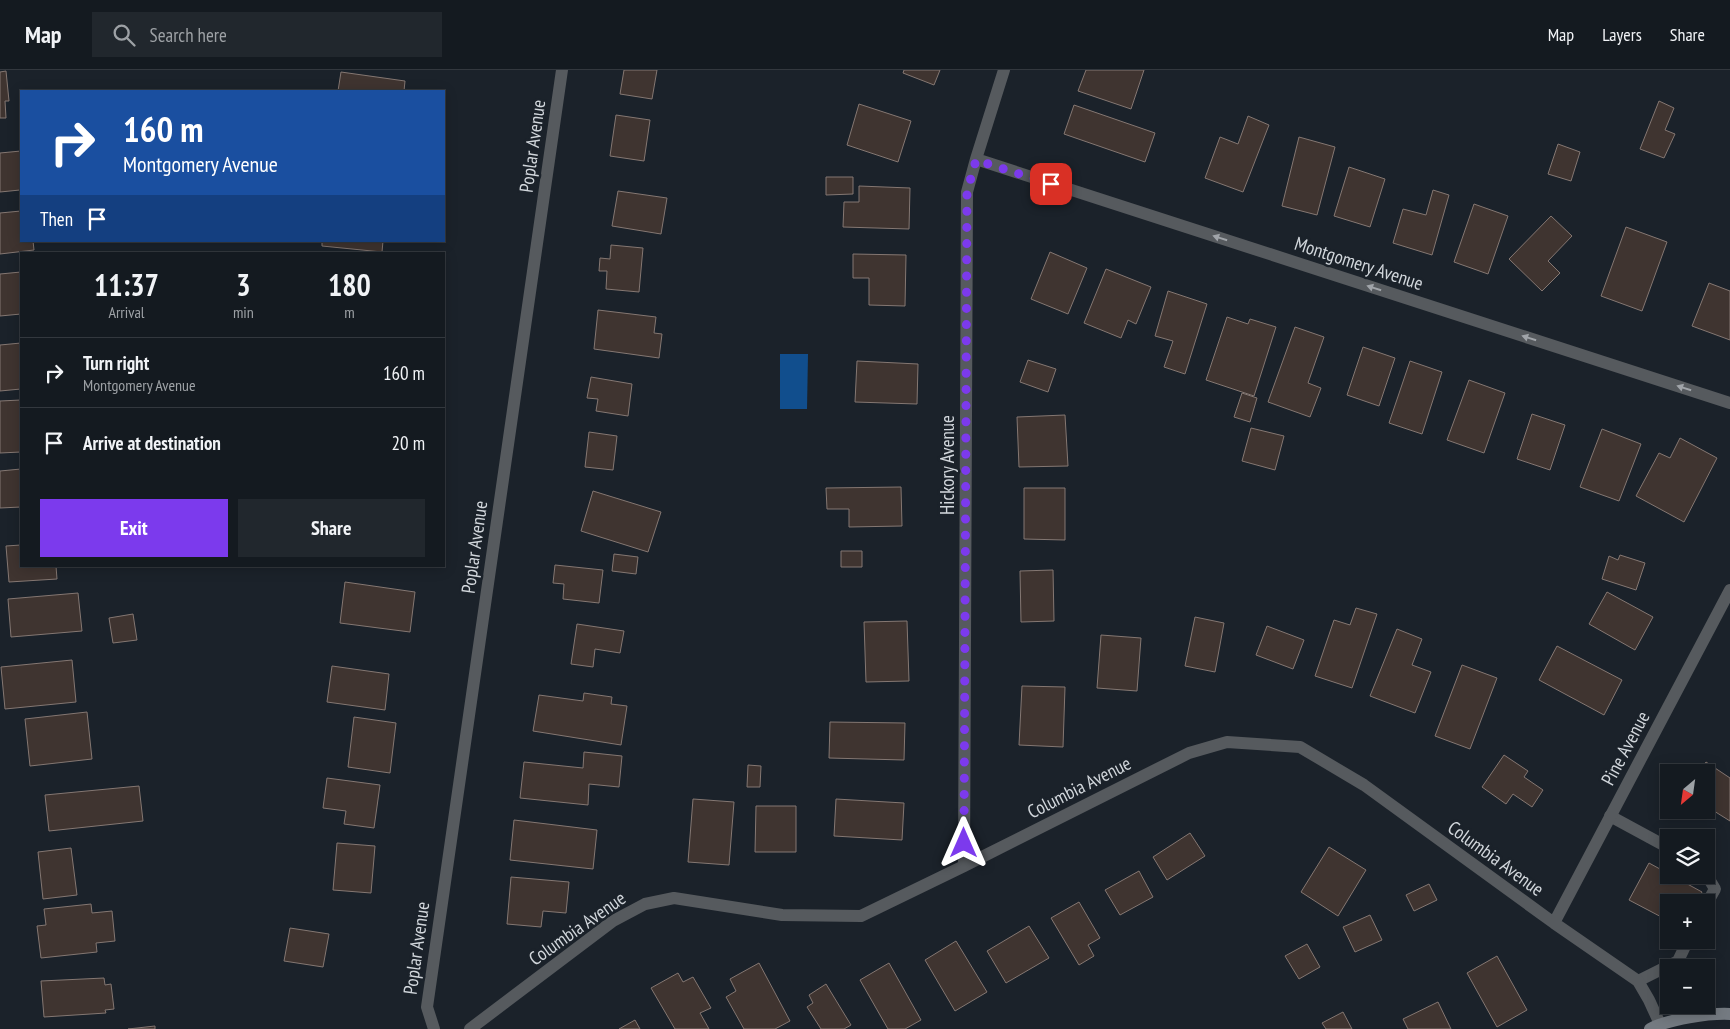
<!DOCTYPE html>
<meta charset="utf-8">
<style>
:root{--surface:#141a20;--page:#21272d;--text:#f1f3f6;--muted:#9da1a5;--line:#33383e;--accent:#7c3aed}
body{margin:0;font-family:"PT Sans Narrow",sans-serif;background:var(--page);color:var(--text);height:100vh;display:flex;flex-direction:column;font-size:19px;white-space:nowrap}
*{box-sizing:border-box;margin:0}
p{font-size:16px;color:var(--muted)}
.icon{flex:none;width:28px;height:28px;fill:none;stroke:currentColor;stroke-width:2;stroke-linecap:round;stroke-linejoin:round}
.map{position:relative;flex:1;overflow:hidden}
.details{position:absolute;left:20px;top:182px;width:425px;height:315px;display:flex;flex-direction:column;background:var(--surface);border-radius:0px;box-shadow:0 2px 12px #0003,0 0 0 1px var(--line)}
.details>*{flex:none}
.banner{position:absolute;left:20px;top:20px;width:425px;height:152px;border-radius:0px;box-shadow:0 2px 12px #0003,0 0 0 1px var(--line);background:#1a4fa0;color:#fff;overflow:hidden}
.needle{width:32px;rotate:209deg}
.tools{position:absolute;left:1660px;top:694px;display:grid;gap:10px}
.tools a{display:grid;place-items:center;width:55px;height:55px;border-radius:0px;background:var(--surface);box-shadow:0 2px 12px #0003,0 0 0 1px var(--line);font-size:25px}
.pin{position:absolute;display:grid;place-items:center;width:42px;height:42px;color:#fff;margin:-21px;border-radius:10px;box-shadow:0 2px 8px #0006}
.me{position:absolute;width:55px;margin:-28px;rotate:0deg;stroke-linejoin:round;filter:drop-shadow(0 0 4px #0008)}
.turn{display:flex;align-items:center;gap:18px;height:105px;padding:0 20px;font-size:22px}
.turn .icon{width:65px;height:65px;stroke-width:2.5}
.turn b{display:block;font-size:35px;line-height:42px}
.then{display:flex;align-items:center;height:48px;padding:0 20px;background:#0003;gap:10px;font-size:19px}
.eta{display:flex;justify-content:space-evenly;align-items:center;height:85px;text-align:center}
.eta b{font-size:30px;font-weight:800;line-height:35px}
.cta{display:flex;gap:10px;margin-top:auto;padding:10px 20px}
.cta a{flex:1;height:58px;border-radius:0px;background:var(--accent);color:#fff;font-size:20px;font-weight:800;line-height:58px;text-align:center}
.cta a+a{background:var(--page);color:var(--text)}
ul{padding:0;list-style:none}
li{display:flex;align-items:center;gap:15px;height:70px;padding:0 20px;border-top:1px solid var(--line)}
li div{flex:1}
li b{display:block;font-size:19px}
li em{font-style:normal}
header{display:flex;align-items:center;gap:30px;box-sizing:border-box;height:70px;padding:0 25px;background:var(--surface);border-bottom:1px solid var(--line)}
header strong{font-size:24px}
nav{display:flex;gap:28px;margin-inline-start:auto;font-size:18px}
.search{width:350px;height:45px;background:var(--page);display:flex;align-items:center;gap:12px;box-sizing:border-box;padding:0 18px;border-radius:0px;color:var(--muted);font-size:19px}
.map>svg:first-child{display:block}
</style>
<header>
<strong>Map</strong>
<div class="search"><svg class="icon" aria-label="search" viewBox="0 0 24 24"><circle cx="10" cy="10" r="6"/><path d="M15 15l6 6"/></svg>Search here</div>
<nav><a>Map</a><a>Layers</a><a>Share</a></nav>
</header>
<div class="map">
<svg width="1730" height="959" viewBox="0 0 1730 959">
<rect width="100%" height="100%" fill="#1b222a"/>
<path fill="#114e8d" d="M780 284H808L807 339H780Z"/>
<path fill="#3f3430" stroke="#847772" d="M624 0H657L652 29 620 24Z
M904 0H940L934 15 903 3Z
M1086 0H1144L1131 39 1078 21Z
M6 1 9 31H5L6 48H0V2Z
M341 2 405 11 404 21H338Z
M1659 31 1674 38 1665 60 1675 64 1664 88 1640 79Z
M859 34 911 51 898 92 847 75Z
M1074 35 1155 63 1145 92 1064 64Z
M616 45 650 50 644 91 610 86Z
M1248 46 1269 55 1243 122 1205 108 1220 67 1238 74Z
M1299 67 1335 77 1317 145 1282 136Z
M1558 74 1580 82 1571 111 1548 104Z
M21 81 20 120 0 122V83Z
M1349 97 1385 109 1370 157 1334 146Z
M826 107H853V124L826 125Z
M859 116 910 118 909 159 843 157 844 132H859Z
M1433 120 1449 125 1432 185 1393 173 1403 139 1426 145Z
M618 121 667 128 661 164 612 156Z
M1474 134 1508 146 1488 204 1454 192Z
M21 141V171H33L34 180 0 184V143Z
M1551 146 1572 166 1548 191 1560 203 1542 221 1509 189Z
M1626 157 1667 172 1642 241 1601 226Z
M322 171H383L382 182 322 176Z
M611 175 643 178 639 222 606 219 607 201H599L600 188 610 189Z
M1050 182 1087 198 1068 244 1031 229Z
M853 184 906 185 905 236 869 235V208H853Z
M1106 199 1151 217 1136 254 1128 250 1121 268 1084 253Z
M21 202V244L0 246V204Z
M1709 213 1730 221V270L1692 256Z
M1168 221 1207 234 1185 304 1164 297 1173 271 1155 266Z
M598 240 656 247 654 263 662 264 659 288 594 279Z
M1227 247 1248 254 1250 249 1276 257 1254 326 1206 310Z
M1295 257 1324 267 1308 313 1321 318 1310 347 1268 332Z
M21 273V319L0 321V275Z
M1363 277 1395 288 1379 336 1347 325Z
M1028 290 1056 299 1048 322 1020 312Z
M857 291 918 294 917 334 855 332Z
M1410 291 1442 302 1422 364 1389 353Z
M591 307 632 314 628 346 596 341 598 329 587 328Z
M1469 310 1505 323 1484 383 1447 370Z
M1242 323 1257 328 1250 352 1234 347Z
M21 330V382L0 383V331Z
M1532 344 1565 355 1550 400 1517 389Z
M1065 345 1068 396 1019 397 1017 347Z
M1251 358 1284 366 1275 400 1242 391Z
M1602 359 1641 374 1619 431 1580 417Z
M589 362 617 366 613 400 585 397Z
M1680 368 1717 388 1684 452 1636 426 1659 383 1670 388Z
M21 399V437L0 438V401Z
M901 417 902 456 849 457V439H827L826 418Z
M1024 418H1065V470L1024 469Z
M593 421 661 442 648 482 581 461Z
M21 475V496H56L57 509 9 512 6 476Z
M841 481H862V497H841Z
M614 484 638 487 636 504 612 501Z
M1620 485 1645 493 1636 520 1602 509 1609 486 1618 490Z
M555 495 603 500 599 533 563 529 564 514 553 513Z
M1053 500 1054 551 1021 552 1020 501Z
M345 512 415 522 410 562 340 553Z
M1607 522 1653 547 1635 580 1589 554Z
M78 523 82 561 11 567 8 529Z
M1356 538 1377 544 1352 618 1315 606 1334 550 1350 555Z
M133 544 137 570 113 573 109 548Z
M1195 547 1224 553 1215 602 1185 596Z
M907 551 909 611 866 612 864 552Z
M577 554 624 561 620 583 595 579 593 597 571 594Z
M1267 556 1304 570 1293 599 1256 585Z
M1397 559 1422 569 1412 595 1431 602 1415 643 1370 626Z
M1101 565 1141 568 1137 621 1097 618Z
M1557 576 1622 610 1604 645 1539 610Z
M72 590 76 632 5 639 1 597Z
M1462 595 1497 608 1470 679 1435 666Z
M332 596 389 604 385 640 327 632Z
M1022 616 1065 617 1063 677 1019 675Z
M584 623 612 627 611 634 627 636 621 675 533 661 539 625 583 631Z
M87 642 92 689 30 696 25 649Z
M354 647 396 653 390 703 348 697Z
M830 652 905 653 904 690 829 688Z
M584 682 622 686 619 717 589 714 588 735 520 728 524 692 583 698Z
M1504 685 1528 701 1524 707 1543 720 1532 737 1513 724 1506 734 1482 717Z
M1706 692 1730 708V751L1706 736V702H1699Z
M748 695 761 696 760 717H747Z
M327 708 380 715 374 758 344 754 346 741 323 738Z
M139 716 143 751 49 761 45 725Z
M693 729 734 732 729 795 688 792Z
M836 729 904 733 902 770 834 766Z
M756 736H796V782H755Z
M514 750 597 760 593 799 510 790Z
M1190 763 1205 786 1167 810 1153 787Z
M337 773 375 776 371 823 333 820Z
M1329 777 1366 800 1338 846 1301 822Z
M71 778 77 825 43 829 38 782Z
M1649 793 1702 822 1697 832H1669V851L1629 830Z
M1139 801 1153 827 1120 845 1105 820Z
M511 807 569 812 566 843 543 841 541 857 507 854Z
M1429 814 1437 830 1414 841 1406 825Z
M1079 832 1100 868 1088 875 1094 886 1079 895 1051 848Z
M91 834 92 843 112 841 115 871 96 873 97 882 41 888 37 856 46 855 44 839Z
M1370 845 1382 870 1355 882 1343 857Z
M1029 856 1049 888 1006 913 987 881Z
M290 858 329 864 323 897 284 891Z
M956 871 987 922 955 941 925 890Z
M1307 874 1320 897 1299 909 1285 886Z
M1497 886 1527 940 1497 957 1467 903Z
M759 893 790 951 775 959H744L726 927 736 921 730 909Z
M889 893 921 950 905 959H888L860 910Z
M678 903 683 912 693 907 711 938 700 943 709 959H675L651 918Z
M104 908 105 915 111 914 114 939 105 940 106 943 44 947 41 911Z
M826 914 851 955 844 959H821L807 937 813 933 809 925Z
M1438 932 1451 959H1408L1403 949Z
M1343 942 1352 959H1326L1322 953Z
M635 950 640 959H619Z
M155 956V959H128Z"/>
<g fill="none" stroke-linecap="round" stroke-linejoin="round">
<path stroke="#565a5e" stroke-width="12" d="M1610 746 1669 778
M1706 804 1715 819 1706 835
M1638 911 1678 891 1688 870"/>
<path stroke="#565a5e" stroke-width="12" d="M976 89 1730 333
M964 796 967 122 976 89 1004 0
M1554 853 1730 520
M434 959 427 937 562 0
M470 959 613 851 645 834 674 828 782 845 861 846 964 796 1189 683 1227 672 1300 677 1364 715 1554 853 1638 911 1649 930 1660 954"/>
<path stroke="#747a81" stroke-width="12" d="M1650 959C1669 949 1709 943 1730 944"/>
</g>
<defs><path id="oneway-solid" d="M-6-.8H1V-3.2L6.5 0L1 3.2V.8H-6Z" transform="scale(1.25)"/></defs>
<g fill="#a0a4a9">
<use href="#oneway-solid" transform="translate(1220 168) rotate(-162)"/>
<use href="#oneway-solid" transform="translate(1374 218) rotate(-162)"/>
<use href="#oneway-solid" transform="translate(1529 268) rotate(-162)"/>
<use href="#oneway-solid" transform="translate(1684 318) rotate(-162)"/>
</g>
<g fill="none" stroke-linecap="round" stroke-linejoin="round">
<path stroke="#7c3aed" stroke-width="9" stroke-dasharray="0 16.2" d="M964 773 967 122 976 90 1051 114"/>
</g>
<g text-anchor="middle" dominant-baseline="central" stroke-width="5" stroke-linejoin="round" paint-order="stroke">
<g font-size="19" fill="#d1d6db" stroke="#1b222a">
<text transform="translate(532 76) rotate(-82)">Poplar Avenue</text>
<text transform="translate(1359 193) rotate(18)">Montgomery Avenue</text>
<text transform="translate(947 395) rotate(-90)">Hickory Avenue</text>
<text transform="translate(474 477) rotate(-82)">Poplar Avenue</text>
<text transform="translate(1625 678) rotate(-62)">Pine Avenue</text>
<text transform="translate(1079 717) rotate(-27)">Columbia Avenue</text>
<text transform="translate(1496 788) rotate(36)">Columbia Avenue</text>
<text transform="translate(577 858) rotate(-35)">Columbia Avenue</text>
<text transform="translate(416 878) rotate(-82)">Poplar Avenue</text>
</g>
</g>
</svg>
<div class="tools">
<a><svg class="needle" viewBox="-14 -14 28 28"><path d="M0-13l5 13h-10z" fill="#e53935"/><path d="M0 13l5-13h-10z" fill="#9da1a5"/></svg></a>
<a><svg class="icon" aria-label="layers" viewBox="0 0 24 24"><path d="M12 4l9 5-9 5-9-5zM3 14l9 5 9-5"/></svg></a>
<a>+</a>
<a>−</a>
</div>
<div class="pin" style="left:1051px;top:114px;background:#d93025"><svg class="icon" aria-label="arrive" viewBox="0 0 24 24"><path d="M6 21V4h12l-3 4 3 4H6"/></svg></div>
<svg class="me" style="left:964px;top:773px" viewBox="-20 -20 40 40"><path d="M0-17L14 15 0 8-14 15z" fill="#7c3aed" stroke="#fff" stroke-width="4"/></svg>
<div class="banner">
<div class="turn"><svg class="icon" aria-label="right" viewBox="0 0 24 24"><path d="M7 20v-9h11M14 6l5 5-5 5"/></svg><div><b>160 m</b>Montgomery Avenue</div></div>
<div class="then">Then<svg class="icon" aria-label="arrive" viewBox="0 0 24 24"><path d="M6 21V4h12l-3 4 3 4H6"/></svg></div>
</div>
<section class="details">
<div class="eta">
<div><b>11:37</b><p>Arrival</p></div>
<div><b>3</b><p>min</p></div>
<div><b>180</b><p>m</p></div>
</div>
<ul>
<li><svg class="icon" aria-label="right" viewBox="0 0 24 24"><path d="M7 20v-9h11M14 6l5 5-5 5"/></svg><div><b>Turn right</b><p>Montgomery Avenue</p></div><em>160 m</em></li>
<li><svg class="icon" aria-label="arrive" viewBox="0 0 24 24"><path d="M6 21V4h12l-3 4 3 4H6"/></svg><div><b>Arrive at destination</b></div><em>20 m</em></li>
</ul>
<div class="cta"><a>Exit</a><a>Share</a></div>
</section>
</div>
